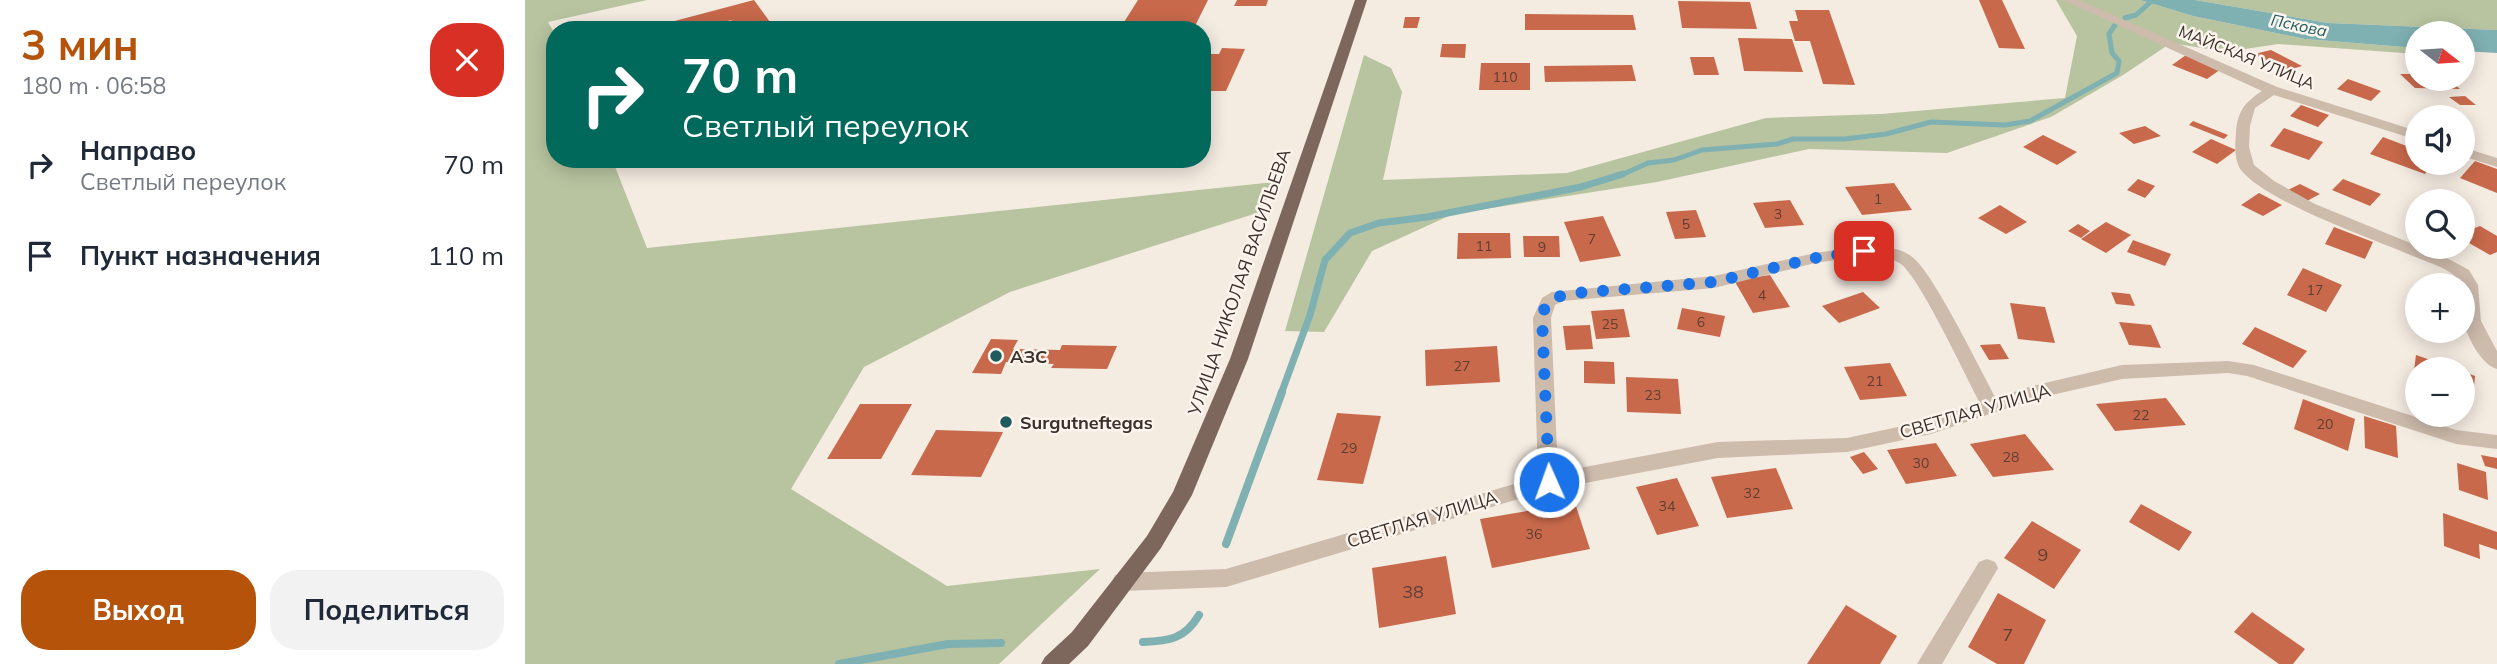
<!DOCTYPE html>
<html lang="ru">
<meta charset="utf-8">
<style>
:root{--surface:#fff;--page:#f2f2f3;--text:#1f2937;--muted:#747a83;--accent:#b45309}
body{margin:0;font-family:Mulish,sans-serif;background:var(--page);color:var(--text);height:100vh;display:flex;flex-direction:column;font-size:26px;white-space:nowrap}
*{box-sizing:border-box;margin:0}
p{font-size:23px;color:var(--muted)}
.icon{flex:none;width:38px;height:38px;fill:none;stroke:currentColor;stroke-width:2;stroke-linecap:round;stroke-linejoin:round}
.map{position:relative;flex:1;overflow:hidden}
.side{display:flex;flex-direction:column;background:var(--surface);width:525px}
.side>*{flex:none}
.guide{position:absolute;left:21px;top:21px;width:665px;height:147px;border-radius:28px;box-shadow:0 4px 18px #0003;background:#00695c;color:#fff;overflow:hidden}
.needle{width:46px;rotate:107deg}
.fabs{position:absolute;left:1880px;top:21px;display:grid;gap:14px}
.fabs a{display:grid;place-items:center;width:70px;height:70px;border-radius:50%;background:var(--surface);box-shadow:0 4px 18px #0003;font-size:35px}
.pin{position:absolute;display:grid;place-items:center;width:60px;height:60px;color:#fff;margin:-30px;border-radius:14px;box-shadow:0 4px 10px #0006}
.me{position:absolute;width:77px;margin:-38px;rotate:358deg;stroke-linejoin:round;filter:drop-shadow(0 0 5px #0008)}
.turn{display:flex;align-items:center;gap:24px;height:147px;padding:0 21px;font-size:32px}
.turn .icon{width:91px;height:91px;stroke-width:2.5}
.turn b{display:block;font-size:49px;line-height:60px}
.round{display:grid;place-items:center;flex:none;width:74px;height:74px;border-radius:28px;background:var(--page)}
.headline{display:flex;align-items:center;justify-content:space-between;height:119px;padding:0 21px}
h1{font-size:42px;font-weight:700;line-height:52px;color:var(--accent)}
.primary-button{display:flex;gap:14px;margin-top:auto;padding:14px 21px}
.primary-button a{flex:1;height:80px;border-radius:28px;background:var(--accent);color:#fff;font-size:28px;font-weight:700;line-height:80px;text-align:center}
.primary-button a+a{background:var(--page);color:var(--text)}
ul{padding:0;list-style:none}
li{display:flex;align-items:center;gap:21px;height:91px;padding:0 21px}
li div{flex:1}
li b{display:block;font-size:26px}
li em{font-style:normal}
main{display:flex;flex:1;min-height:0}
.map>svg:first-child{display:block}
</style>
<main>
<section class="side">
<div class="headline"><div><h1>3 мин</h1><p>180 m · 06:58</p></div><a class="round" style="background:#d93025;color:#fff"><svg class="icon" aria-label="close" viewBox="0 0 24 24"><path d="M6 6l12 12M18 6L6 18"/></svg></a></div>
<ul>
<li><svg class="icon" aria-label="right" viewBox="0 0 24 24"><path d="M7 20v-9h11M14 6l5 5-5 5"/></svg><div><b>Направо</b><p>Светлый переулок</p></div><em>70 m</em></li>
<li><svg class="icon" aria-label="arrive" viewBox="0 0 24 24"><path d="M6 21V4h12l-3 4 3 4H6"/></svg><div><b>Пункт назначения</b></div><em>110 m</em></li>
</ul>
<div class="primary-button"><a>Выход</a><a>Поделиться</a></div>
</section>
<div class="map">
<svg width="1972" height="664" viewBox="0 0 1972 664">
<rect width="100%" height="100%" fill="#f4ebe1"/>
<path fill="#b8c4a0" d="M0 0H122L23 22 30 34V159H87L122 248 749 182 735 212 485 292 339 367 266 489 422 586 575 569 474 664H0Z
M1531 0H1615L1668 16 1780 39 1892 48V54L1753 44 1701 52 1646 43 1598 75 1526 117 1422 153 1284 149 1132 182 928 214 847 251 799 332 760 331 839 55 866 68 877 92 858 180 1042 173 1241 118 1356 114 1540 98 1552 36Z
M1670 0H1972V30L1803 23Z"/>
<path fill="#7fb0b2" d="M1615 0H1670L1803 23 1972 30V53L1937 51V33H1892V48L1780 39 1668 16Z"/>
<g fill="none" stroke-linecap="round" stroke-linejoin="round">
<path stroke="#7fb0b2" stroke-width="5" d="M1600 18 1611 15 1628 0
M1094 176 1123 163 1149 160 1177 150 1252 144 1268 139H1320L1361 134 1406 122 1480 125 1505 121 1592 73 1594 61 1587 53 1584 34 1590 25"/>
<path stroke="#7fb0b2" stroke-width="7" d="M756 394 785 315 800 260 825 233 854 223 902 217 1056 187 1098 174"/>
<path stroke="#7fb0b2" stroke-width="8" d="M701 544 757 392
M618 642C644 641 660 639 674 615
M314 664 423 644 476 643"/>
</g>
<path fill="#c8694b" d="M229 0 245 22 219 30H180L210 19 171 30H145L142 23Z
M613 0H683L668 30H594Z
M712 0H743L741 6H709Z
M1454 0H1477L1500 49 1474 48Z
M1153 1 1225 2 1232 29 1157 28Z
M1270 10H1304L1330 85 1298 84 1285 41H1270L1264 21H1273Z
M1000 14 1108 15 1111 30H1000Z
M880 17H895L892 28H878Z
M1213 38 1267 39 1278 72 1219 71Z
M917 44H941L940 58 915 57Z
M697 48 720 49 701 91H678L683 81H677V54H694Z
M1746 50 1777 66 1760 71 1729 54Z
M1661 55 1696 69 1682 79 1647 65Z
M1165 57H1189L1194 75H1169Z
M956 63H1005V90H954Z
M1107 65 1111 81 1020 82 1019 66Z
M1875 74H1892V79H1923L1935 89 1890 88Z
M1823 79 1856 91 1846 101 1812 89Z
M1940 96 1951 105H1935L1924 97Z
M1776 105 1804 115 1793 127 1765 116Z
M1668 121 1703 135 1699 139 1664 125Z
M1620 126 1636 136 1609 144 1594 133Z
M1759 128 1798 142 1784 160 1745 146Z
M1518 135 1552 152 1532 165 1498 147Z
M1858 137 1892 150V163H1908L1900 174 1845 154Z
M1686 139 1711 150 1692 164 1667 152Z
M1950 161 1972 169V193L1935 178Z
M1613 179 1630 186 1620 198 1602 190Z
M1818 179 1856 194 1845 206 1807 190Z
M1369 183 1387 210 1337 215 1320 187Z
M1775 184 1795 194 1782 201 1763 190Z
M1734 193 1757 205 1738 216 1716 205Z
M1265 200 1279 225 1240 228 1228 203Z
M1475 205 1502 222 1481 234 1453 218Z
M1171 210 1181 237 1150 239 1141 212Z
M1078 216 1096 256 1055 262 1039 222Z
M1581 222 1606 235 1581 253 1556 239Z
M1553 224 1565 231 1556 238 1543 231Z
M1955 226 1972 236V252L1965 255 1937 239V233Z
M1809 227 1848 242 1840 259 1800 244Z
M933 233H985L986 258 932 259Z
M998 236H1034L1035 257H999Z
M1608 240 1646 254 1640 266 1602 252Z
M1778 268 1817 285 1801 312 1762 295Z
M1245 275 1265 307 1228 313 1209 280Z
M1338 292 1355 308 1314 323 1297 306Z
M1586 292 1605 294 1610 306 1591 304Z
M1485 303 1520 307 1530 343 1493 339Z
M1157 308 1200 316 1195 337 1152 329Z
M1099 309 1105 337 1071 339 1066 311Z
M1594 322 1626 325 1636 348 1604 345Z
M1065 325 1068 349 1041 350 1038 326Z
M1730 327 1782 351 1768 368 1717 344Z
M466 339 493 340 488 349 535 350 537 345 592 346 582 369 526 368 529 364 481 362 476 374 447 373Z
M1475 344 1484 359 1464 360 1455 345Z
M972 346 975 382 901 386 900 350Z
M1891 355 1931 369H1892V379L1888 378Z
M1059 361 1089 362 1090 384 1059 383Z
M1365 363 1382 396 1335 400 1319 367Z
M1937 371 1950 376 1948 399 1937 396Z
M1101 377 1153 379 1156 414 1102 412Z
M1641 398 1661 425 1590 431 1571 404Z
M1778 399 1830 419 1823 451 1769 429Z
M335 404H387L356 459H302Z
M812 413 856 416 838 484 792 480Z
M1839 416 1871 426 1873 458 1840 448Z
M411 430 478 432 456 477 386 475Z
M1500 434 1529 470 1468 477 1445 444Z
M1411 443 1432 476 1381 484 1362 450Z
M1339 452 1353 469 1338 474 1325 457Z
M1956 455 1972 458V469L1960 466Z
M1932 463 1961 472 1963 500 1934 490Z
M1251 468 1268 509 1202 518 1186 477Z
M1152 478 1174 526 1132 535 1111 487Z
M1050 503 1065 549 967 568 955 519Z
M1616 504 1667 532 1654 551 1604 522Z
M1918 513 1972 532V550L1954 544 1955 559 1919 546Z
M1507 521 1556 550 1529 589 1479 558Z
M921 556 931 614 854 628 847 568Z
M1473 593 1521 620 1499 664H1472L1443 647Z
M1321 605 1372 636 1355 664H1282Z
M1727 612 1780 649 1768 664H1754L1709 632Z"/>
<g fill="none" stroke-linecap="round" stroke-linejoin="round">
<path fill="#cdbbac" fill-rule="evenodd" d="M1538 0H1554L1752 87 1892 131V140L1749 95 1730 108 1725 126 1724 147 1729 165 1749 181 1790 204 1922 258 1944 270 1953 285 1956 321 1972 351V369C1956 365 1940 334 1938 318 1937 305 1942 286 1931 277 1920 267 1902 262 1888 256 1848 239 1741 202 1716 170 1709 160 1710 144 1711 133 1712 112 1720 102 1737 91Z
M1937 147 1972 158V167L1937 156Z
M1339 246C1356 247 1372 246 1386 256 1408 271 1455 370 1471 398L1507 386 1597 365 1703 361 1729 365 1931 430 1972 435V449L1931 444 1722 376 1703 373 1597 379 1509 399 1406 434 1322 452 1193 458 1023 490 701 587 598 591 590 589 587 582 590 575 598 573 701 569 1013 477 1008 318 1017 298 1027 292 1189 276 1290 253ZM1339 256C1352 257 1365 256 1376 264 1396 280 1440 375 1455 403L1405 420 1322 438 1193 442 1033 472 1026 318 1030 305 1037 301 1189 288 1290 263Z
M1462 559 1470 562 1473 568 1417 664H1392L1454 562Z"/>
<path fill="#7d675c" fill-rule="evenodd" d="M830 0H842L723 359 667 495 636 548 563 646 544 664H516L520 657 547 632 622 536 648 492 705 359Z"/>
</g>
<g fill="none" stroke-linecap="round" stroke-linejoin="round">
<path stroke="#1a73e8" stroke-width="12" stroke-dasharray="0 21.6" d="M1024 482 1017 318C1020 298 1033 296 1051 293L1189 282 1290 258 1339 251"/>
</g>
<g fill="#1f5a5e" stroke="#fbf5ee" stroke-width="2.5">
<circle cx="471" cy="356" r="7"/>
<circle cx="481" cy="422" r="7"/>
</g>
<g text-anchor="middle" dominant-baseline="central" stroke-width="5" stroke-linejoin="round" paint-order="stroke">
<g font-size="14" fill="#5e3e33">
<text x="980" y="77">110</text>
<text x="1353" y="199">1</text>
<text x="1253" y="214">3</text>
<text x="1161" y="224">5</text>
<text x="1067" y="239">7</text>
<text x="959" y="246">11</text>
<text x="1017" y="247">9</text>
<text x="1790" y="290">17</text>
<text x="1237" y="295">4</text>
<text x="1176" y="322">6</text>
<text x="1085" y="324">25</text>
<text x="937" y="366">27</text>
<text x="1350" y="381">21</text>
<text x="1128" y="395">23</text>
<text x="1616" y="415">22</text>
<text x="1800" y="424">20</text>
<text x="824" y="448">29</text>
<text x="1486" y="457">28</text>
<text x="1396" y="463">30</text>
<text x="1227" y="493">32</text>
<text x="1142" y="506">34</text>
<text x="1009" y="534">36</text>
</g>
<g font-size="16" font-style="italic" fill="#1f5a5e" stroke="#fbf5ee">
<text transform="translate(1774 25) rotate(12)">Пскова</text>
</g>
<g font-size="16" fill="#3b302b" stroke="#fbf5ee">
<text transform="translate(1722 57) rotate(22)">МАЙСКАЯ УЛИЦА</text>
</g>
<g font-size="18" fill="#3b302b" stroke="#fbf5ee">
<text transform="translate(714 282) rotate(-71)">УЛИЦА НИКОЛАЯ ВАСИЛЬЕВА</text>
<text transform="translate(1450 411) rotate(-16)">СВЕТЛАЯ УЛИЦА</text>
<text transform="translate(897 519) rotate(-17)">СВЕТЛАЯ УЛИЦА</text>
</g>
<g font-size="18" font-weight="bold" fill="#3b302b" stroke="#fbf5ee" text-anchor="start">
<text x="485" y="356">АЗС</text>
<text x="495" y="422">Surgutneftegas</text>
</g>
<g font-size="18" fill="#5e3e33">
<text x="1518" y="554">9</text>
<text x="888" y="591">38</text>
<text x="1483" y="634">7</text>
</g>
</g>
</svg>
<div class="fabs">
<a><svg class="needle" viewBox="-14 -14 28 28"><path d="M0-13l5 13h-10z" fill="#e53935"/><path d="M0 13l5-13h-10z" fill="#747a83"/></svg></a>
<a><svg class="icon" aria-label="sound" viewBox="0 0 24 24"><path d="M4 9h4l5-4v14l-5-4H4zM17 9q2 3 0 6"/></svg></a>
<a><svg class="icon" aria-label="search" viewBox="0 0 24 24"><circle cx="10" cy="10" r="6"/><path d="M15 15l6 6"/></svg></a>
<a>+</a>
<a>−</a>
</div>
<div class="pin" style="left:1339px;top:251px;background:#d93025"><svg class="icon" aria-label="arrive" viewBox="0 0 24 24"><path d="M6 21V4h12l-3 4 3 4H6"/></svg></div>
<svg class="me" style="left:1024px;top:482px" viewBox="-20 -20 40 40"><circle r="17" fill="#1a73e8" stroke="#fff" stroke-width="3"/><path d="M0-11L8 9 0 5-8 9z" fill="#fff"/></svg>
<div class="guide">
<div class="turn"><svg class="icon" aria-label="right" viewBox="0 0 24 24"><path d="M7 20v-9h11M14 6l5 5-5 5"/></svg><div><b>70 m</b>Светлый переулок</div></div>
</div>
</div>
</main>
